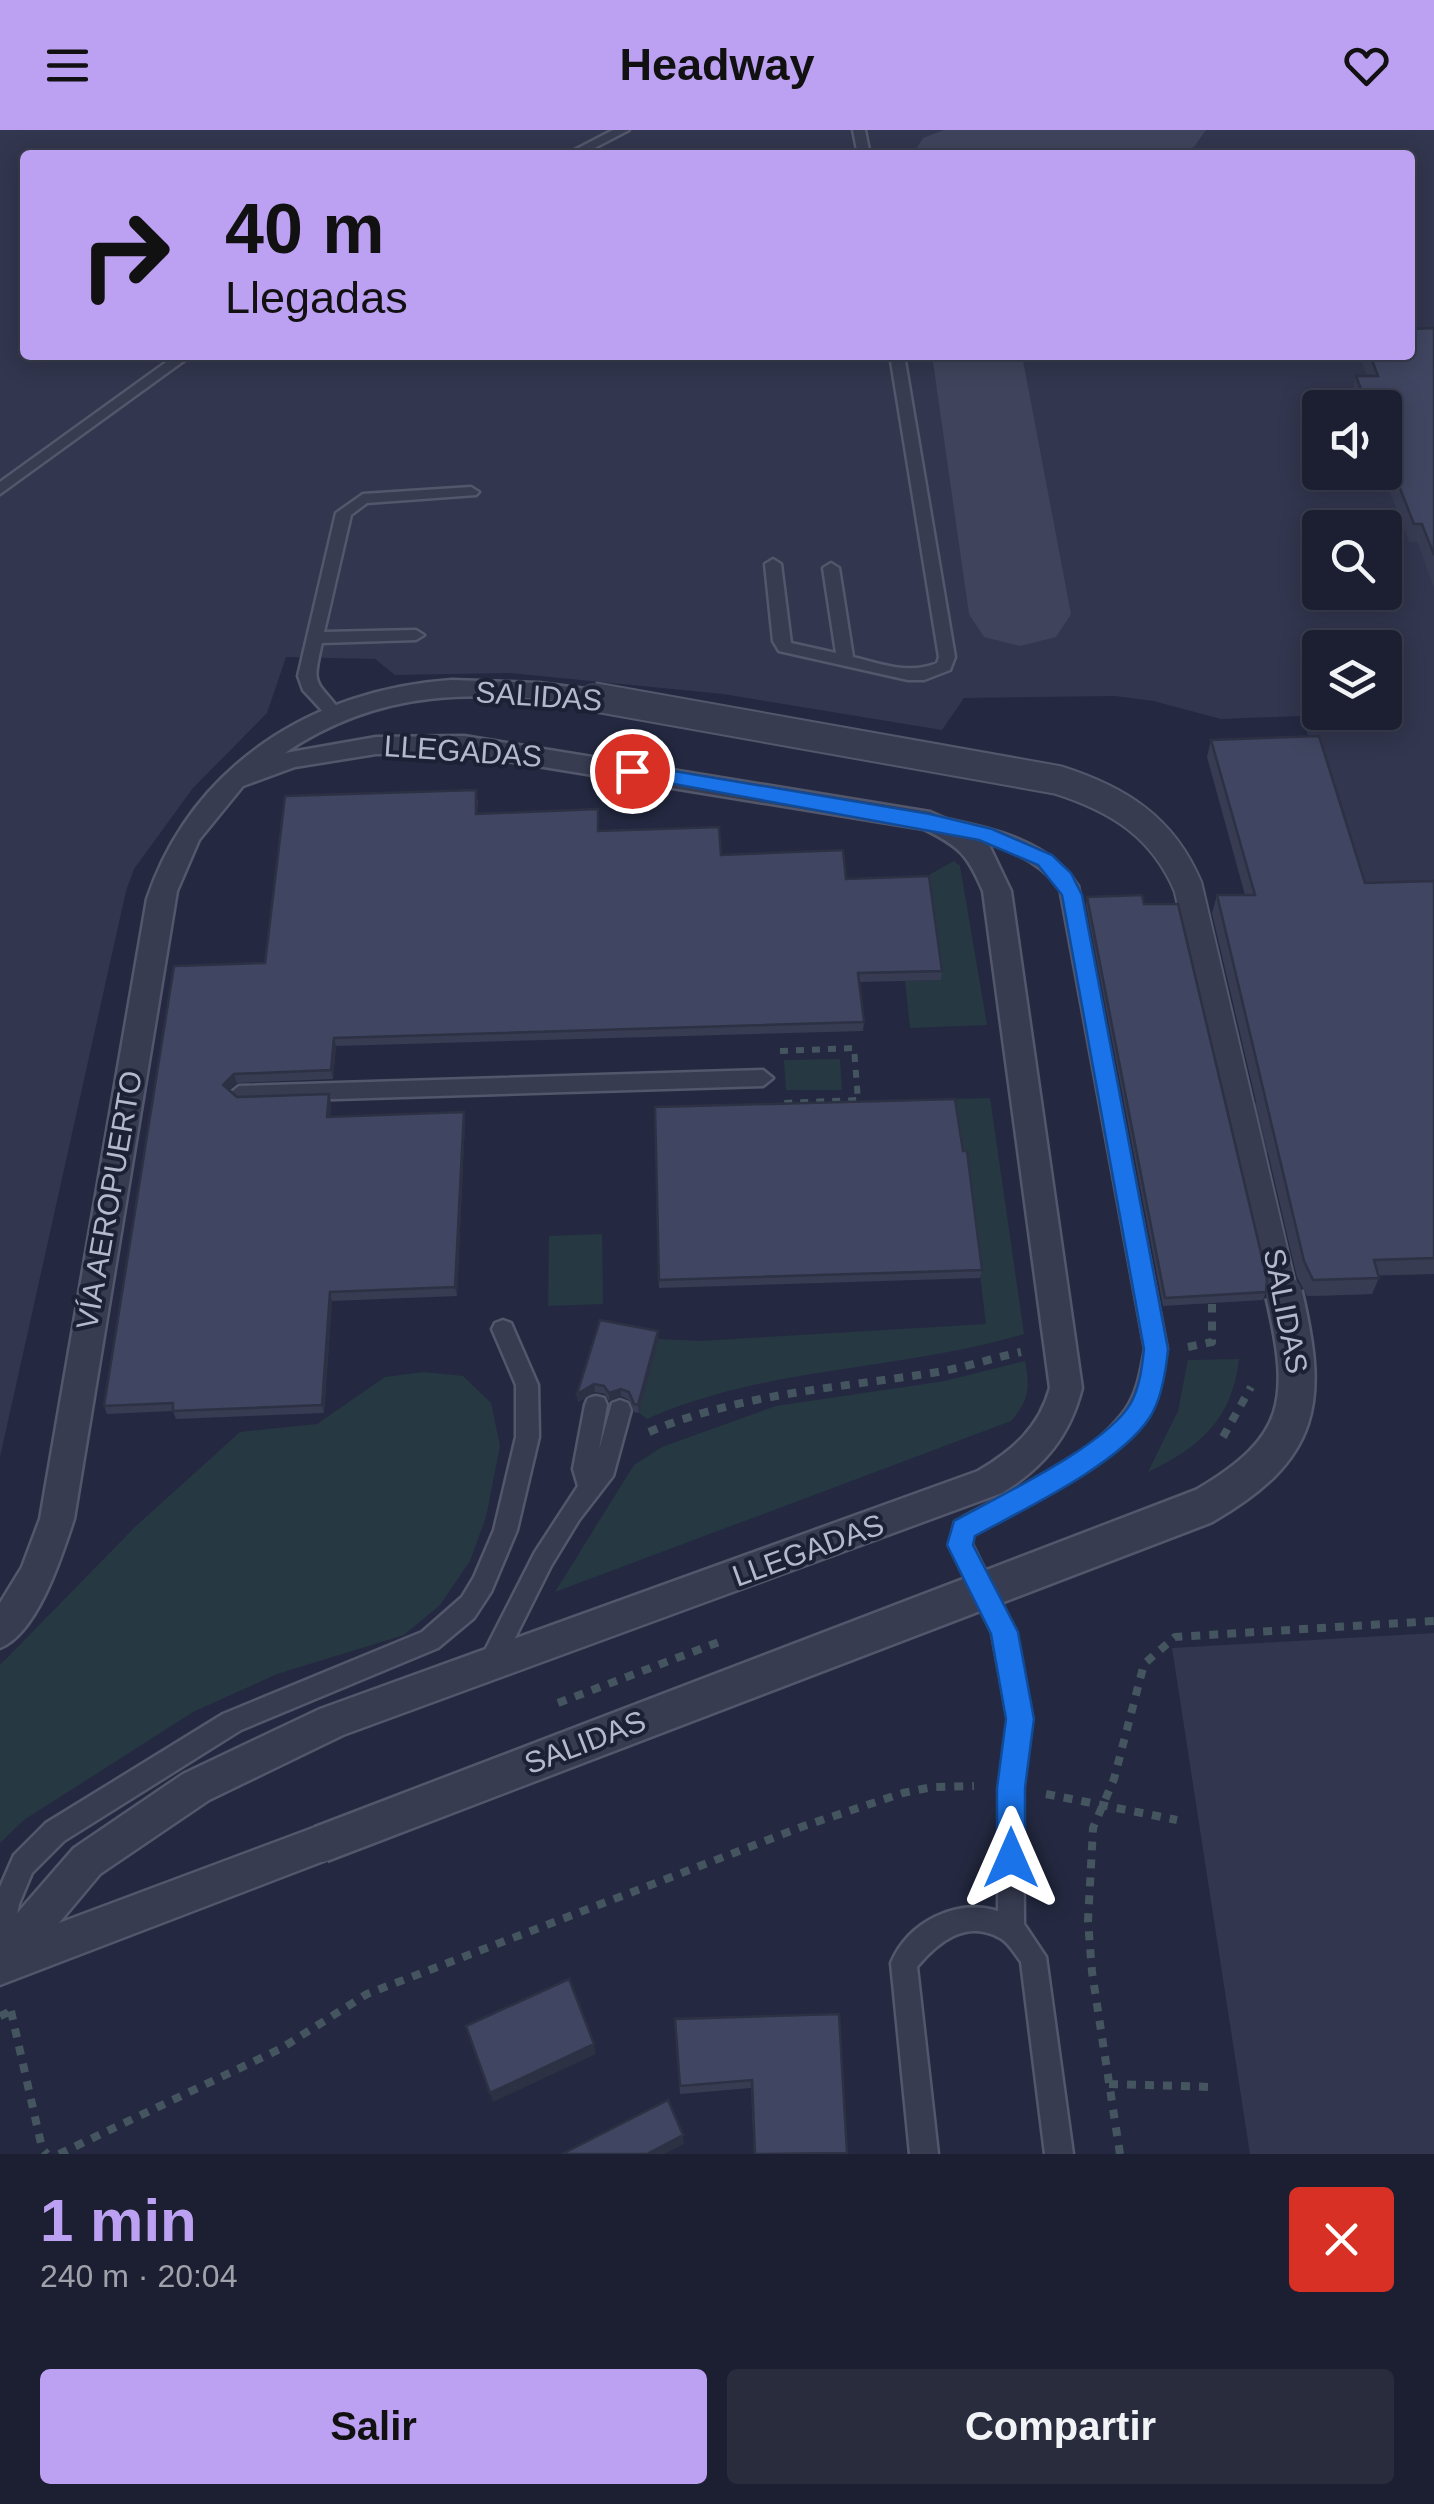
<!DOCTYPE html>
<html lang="es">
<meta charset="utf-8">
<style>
:root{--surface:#1b1f31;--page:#282c3d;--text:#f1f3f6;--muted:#a0a2ab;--line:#393d4d;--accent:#bca0f2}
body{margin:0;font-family:Helvetica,sans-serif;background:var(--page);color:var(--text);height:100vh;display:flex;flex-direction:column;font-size:38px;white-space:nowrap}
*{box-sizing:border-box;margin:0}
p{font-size:32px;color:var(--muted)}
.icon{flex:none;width:55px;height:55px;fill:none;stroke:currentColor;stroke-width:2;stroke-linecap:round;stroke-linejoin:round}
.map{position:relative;height:2024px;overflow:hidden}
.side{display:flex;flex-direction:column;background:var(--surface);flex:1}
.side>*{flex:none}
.banner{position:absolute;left:20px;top:20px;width:1395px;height:210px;border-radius:10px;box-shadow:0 5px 25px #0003,0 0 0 2px var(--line);background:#bca0f2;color:#111;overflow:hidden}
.tools{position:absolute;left:1302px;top:260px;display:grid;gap:20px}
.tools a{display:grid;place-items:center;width:100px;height:100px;border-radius:10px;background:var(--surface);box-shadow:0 5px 25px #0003,0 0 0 2px var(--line);font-size:50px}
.pin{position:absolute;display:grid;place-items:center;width:85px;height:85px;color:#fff;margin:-42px;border:5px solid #fff;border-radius:50%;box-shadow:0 2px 10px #0007}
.me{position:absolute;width:110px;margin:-55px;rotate:0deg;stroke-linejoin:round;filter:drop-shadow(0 0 8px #0008)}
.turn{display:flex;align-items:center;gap:35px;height:210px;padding:0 40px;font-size:45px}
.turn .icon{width:130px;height:130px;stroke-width:2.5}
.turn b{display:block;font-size:70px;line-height:85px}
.round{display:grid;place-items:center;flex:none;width:105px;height:105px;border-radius:10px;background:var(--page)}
.overview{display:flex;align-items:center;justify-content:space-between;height:170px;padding:0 40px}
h1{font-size:60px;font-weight:700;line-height:75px;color:var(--accent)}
.button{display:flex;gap:20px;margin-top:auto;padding:20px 40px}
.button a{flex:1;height:115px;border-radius:10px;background:var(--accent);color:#111;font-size:40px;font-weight:700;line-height:115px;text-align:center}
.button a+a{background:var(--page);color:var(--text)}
header{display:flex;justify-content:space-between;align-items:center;height:130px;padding:0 40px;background:var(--accent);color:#111;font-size:45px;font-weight:700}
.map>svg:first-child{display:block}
</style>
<header><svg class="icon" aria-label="menu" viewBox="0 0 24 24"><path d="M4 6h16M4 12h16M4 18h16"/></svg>Headway<svg class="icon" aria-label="heart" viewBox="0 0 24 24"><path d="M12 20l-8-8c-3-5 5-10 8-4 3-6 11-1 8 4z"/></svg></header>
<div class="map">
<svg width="1434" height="2024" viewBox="0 0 1434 2024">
<rect width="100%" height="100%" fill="#242941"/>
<path fill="#32364e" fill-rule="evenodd" d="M0 0H1434V1144L1368 1146 1372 1164 1317 1166 1282 1022 1262 1023 1249 973 1282 972 1341 713 1302 586 1221 589 1153 571 1115 566 964 568 942 600 723 564 510 543 395 545 375 529 286 527 267 583 193 658 134 739 126 761 0 1327ZM25 25H1410V225H25ZM1320 278H1385V342H1320ZM1320 398H1385V462H1320ZM1320 518H1385V582H1320Z
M1434 1503V2024H1250L1172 1518Z"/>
<path fill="#263842" d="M954 731 960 736 987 895 910 898 905 851 941 850 927 746Z
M840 929 842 960H786L784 930Z
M990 968 1024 1204C900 1241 766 1236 647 1289L639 1283 659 1209 701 1211 986 1194 966 1030 960 1025 952 969Z
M602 1104 603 1174 548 1176 549 1106Z
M1239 1229C1232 1290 1200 1317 1148 1342L1178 1281 1188 1230Z
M1025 1231C1030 1257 1029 1271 1011 1291L555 1462 634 1335 662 1317 776 1276 945 1251Z
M423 1242 463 1246 491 1273 500 1316 486 1387 470 1431 440 1475 404 1505 277 1544 193 1582 24 1690 0 1713V1535L136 1396 240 1302 317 1294 385 1247Z"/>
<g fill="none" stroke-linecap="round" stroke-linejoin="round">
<path fill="#3f445c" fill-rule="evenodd" d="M944 0H1206L1194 17 1166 24 912 25 923 8Z
M932 225H1022L1071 484 1056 507 1020 516 984 507 969 484Z"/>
<defs>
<path id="service" d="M613 0H629L581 25H565Z
M853 0H865L870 25H858Z
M176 225H192L0 364V352Z
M890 225H904L955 527 950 540 924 550H908L779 521 773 511 765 434 773 429 781 434 791 513 836 523 823 438 831 433 839 438 853 527C882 534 909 545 937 533L939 527Z
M471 357 479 362 476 365 367 373 351 385 324 502 416 500 424 505 416 510 322 513C311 559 316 548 342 583L340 587H328L303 560 298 546 336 383 363 364Z
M946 689C996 700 1049 711 1078 756L1167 1219C1164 1231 1163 1246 1159 1257 1129 1336 1040 1365 973 1405L972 1414 1016 1502 1032 1589 1023 1658 1024 1794 1046 1827 1073 2024H1045L1021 1832C1015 1824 1008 1812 1000 1808 966 1789 938 1812 917 1837L938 2024H910L891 1833C908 1792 956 1768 998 1781L999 1658 1008 1589 992 1503 949 1415 955 1392C1011 1358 1087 1334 1126 1279 1138 1261 1141 1240 1145 1219L1060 758C1029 719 985 712 940 699L937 695 940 691Z
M763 940 773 948 763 956 239 972 229 964 239 956Z
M503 1190 511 1193 538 1255 539 1307 517 1400 491 1462 474 1488 438 1518 241 1600 64 1711 32 1743 19 1774 9 1826 0 1830V1757L14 1725 46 1693 223 1584 422 1502 462 1467 474 1447 494 1400 516 1307V1255L492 1199 495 1193Z
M596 1266 604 1268 607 1275 599 1320 612 1273 620 1270 628 1273 631 1280 613 1346 579 1390 551 1436 497 1544 489 1547 481 1544 477 1536 481 1528 535 1422 578 1356 573 1339 585 1275 588 1268Z"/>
<path id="minor" d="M452 550 539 553 602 561 606 567 593 575C479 561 384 556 285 623L376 607 464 606 930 682 973 701 989 715 1011 761 1082 1258C1070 1306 1044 1337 1002 1363L343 1605 209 1670 100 1744 59 1793 321 1695 334 1701 340 1714 334 1727 0 1855V1803L74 1718 183 1644 320 1579 978 1341C1013 1320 1039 1298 1050 1258L983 761C967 724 960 717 924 699L464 624H376L295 637 243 656 199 710 177 761 74 1389C62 1425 38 1503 0 1518V1473L22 1437 40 1389 147 769C192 635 314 559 452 550Z"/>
</defs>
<use href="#service" stroke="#53576b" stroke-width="5"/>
<use href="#minor" stroke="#53576b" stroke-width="5"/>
<path stroke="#44555f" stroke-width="6" stroke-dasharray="8 8" stroke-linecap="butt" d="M780 921 854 918 858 970 782 973"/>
<path stroke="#44555f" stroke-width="8" stroke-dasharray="9 9" stroke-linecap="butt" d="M1188 1217 1212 1212V1174
M649 1302C742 1263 839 1258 938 1242 966 1237 993 1228 1021 1222
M1046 1664 1177 1690
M11 1881 42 2018 47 2024
M0 1886 16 1879
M1109 1954 1212 1957
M59 2024 280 1919 367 1864 804 1696 903 1663 932 1657 974 1656
M1120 2024 1092 1842 1088 1791 1093 1698 1114 1649 1144 1534 1175 1507 1434 1491"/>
<use href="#service" fill="#383c51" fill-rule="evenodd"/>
<use href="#minor" fill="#383c51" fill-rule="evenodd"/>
<defs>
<path id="minor-bridge-far1" d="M593 567 1058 650C1118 669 1163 697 1188 757L1284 1167"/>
<path id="minor-bridge" d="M321 1714 1204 1376C1304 1318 1309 1271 1284 1164"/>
</defs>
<use href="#minor-bridge-far1" stroke="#53576b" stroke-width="32" stroke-linecap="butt"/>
<use href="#minor-bridge" stroke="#53576b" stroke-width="41" stroke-linecap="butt"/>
<path stroke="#44555f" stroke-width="8" stroke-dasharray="9 9" stroke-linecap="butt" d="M1223 1307 1251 1257
M558 1573 719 1512"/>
<use href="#minor-bridge-far1" stroke="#383c51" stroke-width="28"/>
<use href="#minor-bridge" stroke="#383c51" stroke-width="36"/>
</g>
<path fill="#373c53" d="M1434 198V457L1417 412H1409L1382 342H1385V278H1357L1351 264 1356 246H1367L1359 225H1410Z
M1211 610 1365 753 1434 751V1144L1378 1145 1379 1148 1372 1164 1307 1166 1297 1147 1212 783 1217 765H1245L1207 627Z
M478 669 477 684 598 701 846 749 942 841 941 850 859 852 864 892 863 901 336 916 333 949 237 953 229 960 237 967 331 973 330 987 465 991 457 1166 332 1171 324 1283 176 1289 173 1281 107 1284 104 1276 265 833Z
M1087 767 1144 774 1266 1162 1263 1170 1163 1176 1086 775Z
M655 977 982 1140 980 1148 659 1158Z
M659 1209 639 1283 634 1282 629 1270 621 1266 609 1271 605 1264 595 1262 578 1272 577 1264Z
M839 1884 847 2024H754L751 1958 680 1964 675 1889Z"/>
<path fill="#2d3144" d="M334 908 336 916 333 949 331 940Z
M234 944 237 953 225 964 223 955Z
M329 964 331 973 329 996 327 987Z
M464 982 465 991 457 1166 455 1157Z
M330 1162 332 1171 324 1283 322 1275Z
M658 1201 659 1209 639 1283 638 1275Z
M594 1254 595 1262 578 1272 577 1264Z
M621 1259V1266L609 1271V1263Z
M594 1914 596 1924 493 1972 490 1963Z
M683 2005 684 2014 664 2024H647Z"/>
<path fill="#404661" stroke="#2d3144" stroke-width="2.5" d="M1434 198V425L1422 394H1414L1385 320V278H1368L1356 246H1378L1370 225H1410V199Z
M1319 606 1365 753 1434 751V1128L1374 1130 1379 1148 1313 1150 1304 1131 1217 765H1255L1211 610Z
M476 660V684L598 679V701L719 697 721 725 843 720 846 749 929 746 942 841 858 843 864 892 334 908 331 940 234 944 223 955 237 967 329 964 327 987 464 982 455 1157 330 1162 322 1275 173 1281V1273L104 1276 174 836 265 833 285 666Z
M1142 765 1144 774H1178L1267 1148 1266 1162 1165 1168 1087 767Z
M955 969 963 1021H967L982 1140 659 1150 655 977Z
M600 1190 658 1201 638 1275 634 1274 629 1262 621 1259 609 1263 604 1256 594 1254 577 1264Z
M569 1849 594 1914 490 1963 466 1896Z
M839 1884 847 2023 755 2024 752 1950 680 1956 675 1889Z
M668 1970 683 2005 647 2024H562Z"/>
<path fill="#1a73e8" stroke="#114b97" stroke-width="2.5" d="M632 634 930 684 992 699 1052 725 1071 743 1082 765 1168 1219C1166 1241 1162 1268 1150 1287 1120 1334 1024 1379 975 1406L973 1415 1018 1502 1034 1589 1025 1658V1728L1021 1738 1011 1742 1001 1738 997 1728V1658L1006 1589 991 1504 947 1415 954 1391C999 1366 1107 1315 1131 1273 1140 1256 1142 1237 1144 1219L1062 765 1038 735 979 710 625 645 622 641Z"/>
<g text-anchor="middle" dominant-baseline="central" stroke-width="8" stroke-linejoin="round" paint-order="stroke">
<g font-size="30" fill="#b5b8cb" stroke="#1d2136">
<text transform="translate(539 566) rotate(4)">SALIDAS</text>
<text transform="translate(463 621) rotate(4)">LLEGADAS</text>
<text transform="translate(109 1070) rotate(-80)">VÍA AEROPUERTO</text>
<text transform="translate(1286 1181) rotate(79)">SALIDAS</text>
<text transform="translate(808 1420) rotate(-20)">LLEGADAS</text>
<text transform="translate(585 1612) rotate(-21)">SALIDAS</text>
</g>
</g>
</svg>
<div class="tools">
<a><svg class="icon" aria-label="sound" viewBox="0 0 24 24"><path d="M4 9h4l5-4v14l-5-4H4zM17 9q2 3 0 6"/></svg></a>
<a><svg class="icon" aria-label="search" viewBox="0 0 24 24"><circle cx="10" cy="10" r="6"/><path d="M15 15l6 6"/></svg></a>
<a><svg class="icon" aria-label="layers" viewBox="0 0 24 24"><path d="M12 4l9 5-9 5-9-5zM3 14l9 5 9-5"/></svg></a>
</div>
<div class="pin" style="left:632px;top:641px;background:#d93025"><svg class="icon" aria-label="arrive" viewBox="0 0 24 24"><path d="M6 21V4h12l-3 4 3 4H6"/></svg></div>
<svg class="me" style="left:1011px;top:1728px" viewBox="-20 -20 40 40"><path d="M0-17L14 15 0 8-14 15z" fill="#1a73e8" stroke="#fff" stroke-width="4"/></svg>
<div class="banner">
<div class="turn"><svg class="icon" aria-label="right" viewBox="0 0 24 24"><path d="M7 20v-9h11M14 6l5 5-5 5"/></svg><div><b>40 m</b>Llegadas</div></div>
</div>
</div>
<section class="side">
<div class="overview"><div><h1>1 min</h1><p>240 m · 20:04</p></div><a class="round" style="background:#d93025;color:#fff"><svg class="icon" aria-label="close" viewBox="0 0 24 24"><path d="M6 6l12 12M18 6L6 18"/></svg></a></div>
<div class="button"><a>Salir</a><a>Compartir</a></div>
</section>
